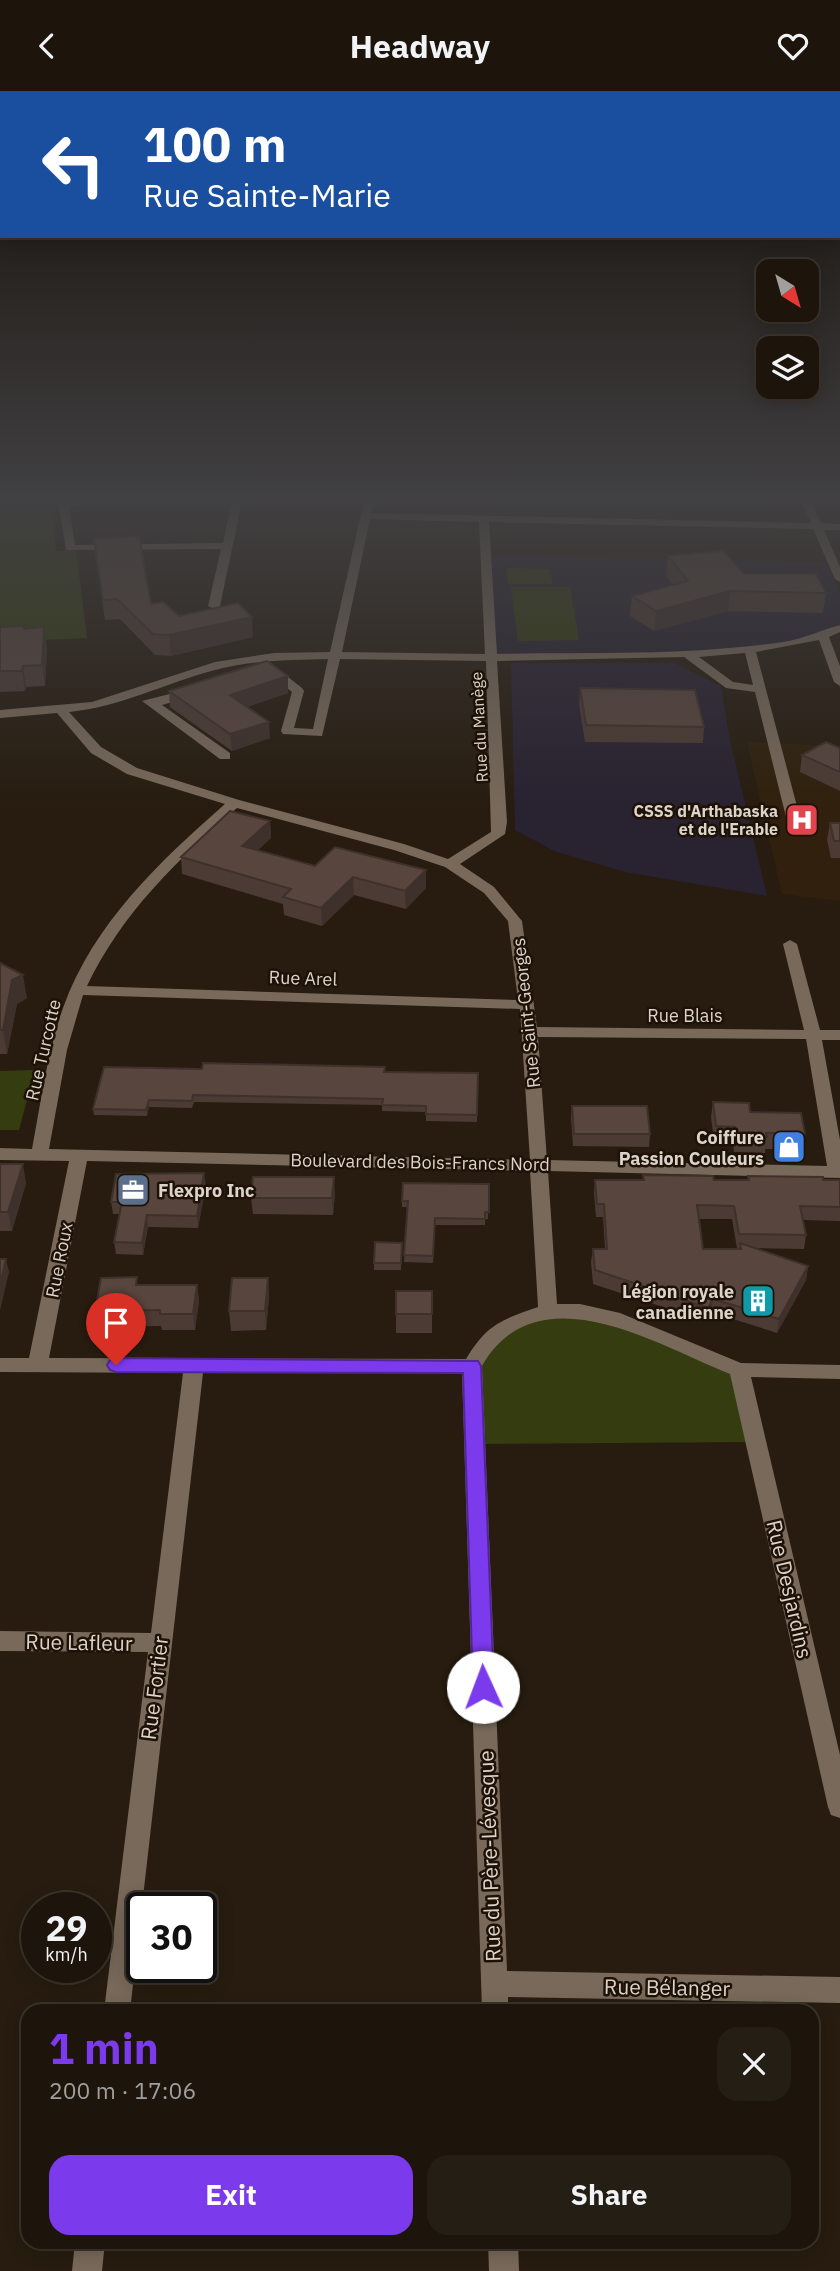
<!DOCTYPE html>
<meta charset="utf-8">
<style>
:root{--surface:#1d150b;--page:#251e14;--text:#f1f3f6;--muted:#a09f9d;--line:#3b342c;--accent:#7c3aed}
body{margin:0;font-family:"IBM Plex Sans",sans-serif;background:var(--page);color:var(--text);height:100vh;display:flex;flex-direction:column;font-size:26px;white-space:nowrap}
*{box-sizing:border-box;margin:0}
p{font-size:23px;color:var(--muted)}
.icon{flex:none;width:38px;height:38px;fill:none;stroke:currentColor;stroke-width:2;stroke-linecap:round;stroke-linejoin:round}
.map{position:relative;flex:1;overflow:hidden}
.drawer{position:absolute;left:21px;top:1913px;width:798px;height:245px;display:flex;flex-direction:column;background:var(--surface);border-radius:21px;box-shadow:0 4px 18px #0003,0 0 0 2px var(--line)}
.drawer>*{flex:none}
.banner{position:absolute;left:0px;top:0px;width:840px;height:147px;box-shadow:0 4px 18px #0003,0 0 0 2px var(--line);background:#1a4fa0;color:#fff;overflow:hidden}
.needle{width:46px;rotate:143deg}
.tools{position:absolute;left:756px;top:168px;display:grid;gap:14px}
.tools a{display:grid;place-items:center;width:63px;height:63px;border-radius:14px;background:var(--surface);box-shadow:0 4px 18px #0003,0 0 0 2px var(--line);font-size:35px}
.speed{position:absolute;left:21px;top:1801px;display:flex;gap:14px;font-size:35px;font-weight:700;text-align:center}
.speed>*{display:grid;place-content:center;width:91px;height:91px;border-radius:50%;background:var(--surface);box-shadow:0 4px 18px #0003,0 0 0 2px var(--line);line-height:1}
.speed small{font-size:18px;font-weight:400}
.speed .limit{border:4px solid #111;border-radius:10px;background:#fff;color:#111}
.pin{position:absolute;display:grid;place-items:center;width:60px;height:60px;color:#fff;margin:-72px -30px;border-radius:50% 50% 50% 0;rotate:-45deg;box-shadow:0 0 7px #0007}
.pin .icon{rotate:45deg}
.me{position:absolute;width:77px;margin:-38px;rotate:358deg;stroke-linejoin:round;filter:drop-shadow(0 0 5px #0008)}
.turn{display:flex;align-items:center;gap:24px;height:147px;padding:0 28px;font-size:32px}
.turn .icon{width:91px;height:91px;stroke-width:2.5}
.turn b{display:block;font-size:49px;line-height:60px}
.round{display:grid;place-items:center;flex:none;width:74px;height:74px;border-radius:21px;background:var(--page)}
.head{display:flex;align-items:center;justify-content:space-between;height:119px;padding:0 28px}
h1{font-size:42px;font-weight:700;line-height:52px;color:var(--accent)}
.primary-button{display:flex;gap:14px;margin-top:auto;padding:14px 28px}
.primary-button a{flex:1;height:80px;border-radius:21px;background:var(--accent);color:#fff;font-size:28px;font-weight:700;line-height:80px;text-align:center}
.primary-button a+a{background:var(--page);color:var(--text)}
header{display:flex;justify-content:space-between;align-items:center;height:91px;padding:0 28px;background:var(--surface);font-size:32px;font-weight:700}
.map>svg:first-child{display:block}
</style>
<header><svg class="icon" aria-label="back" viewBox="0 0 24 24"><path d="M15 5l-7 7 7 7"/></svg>Headway<svg class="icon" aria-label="heart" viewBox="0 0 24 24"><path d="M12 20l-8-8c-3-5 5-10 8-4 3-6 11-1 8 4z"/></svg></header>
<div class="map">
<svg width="840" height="2180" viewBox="0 0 840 2180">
<rect width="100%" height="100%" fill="#271c0f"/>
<path fill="#30200d" d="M747 651 840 655V810L782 803Z"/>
<path fill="#292231" d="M489 464 826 471 840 503V533L834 538 794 551 739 560 497 564Z
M511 572H674L721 595 730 649 767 805 625 781 554 760 515 739Z"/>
<path fill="#353c10" d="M0 410H15L16 418 51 416 56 460 76 459 87 547 0 551Z
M506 477 549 478 553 493H508Z
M511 496H570L579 549 518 550Z
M35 979 19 1039H0V980Z
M580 1220 739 1279 756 1351 475 1353 472 1275 516 1231Z"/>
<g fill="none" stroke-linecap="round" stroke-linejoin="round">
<path fill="#78695a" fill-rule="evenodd" d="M58 410H111L106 413 69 415 75 454 223 452 232 410H242L220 515 214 518 208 515 221 458 66 459Z
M364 410H374L371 422 811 432 801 410H811L821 432 840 433V439H824L840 476V491L835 488 813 438 489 431 497 563C592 561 689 565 783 551 804 548 821 539 840 534V541L829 546 840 575V595L834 591 819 549 756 561 802 734 795 738 788 734 755 601 726 597 684 566 497 570 507 731 505 743 460 773 494 796 522 830 537 936 804 939 783 853 790 849 797 853 820 939H840V949H822L840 1049V1087L548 1080 557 1213H580L620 1222 741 1272 840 1274V1288L751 1286 840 1664V1727L831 1724 828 1716 730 1283C656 1253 537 1179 482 1275L507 1880 840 1886V1912L508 1906V1920H482L462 1282H203L130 1920H104L148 1561 0 1560V1540L151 1542 183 1282 0 1281V1267H29L69 1070 0 1069V1057L32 1058C41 1011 47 962 63 917 93 833 159 771 225 713L127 683 91 662 57 622 0 627V619L92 611 215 571 274 562 330 561ZM370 428 479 431 485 563 342 561ZM745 562 753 594 733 591 699 566ZM328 568 313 638 294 637 304 600 302 597 274 575 264 578 292 601 281 640 283 643 322 645 340 568 486 570 491 741 448 768 404 753 239 709 137 677 101 656 69 621C120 616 166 592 215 579 252 569 291 569 328 568ZM237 717 394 759 445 776 484 802 508 830 518 909 87 895C122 822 177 769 237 717ZM83 904 520 918 530 1069 49 1058 67 959ZM538 946 806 948 827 1075 547 1069ZM87 1070 530 1080 538 1216C501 1229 487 1233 466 1268L49 1267Z
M193 597 199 601 197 604 162 614 230 662V668H220L142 610Z
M75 2151H105L102 2180H72Z
M488 2151H518L519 2180H489Z"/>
</g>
<path fill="#4c3b34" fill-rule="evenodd" d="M668 465 826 502 823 522 728 520 654 540 630 525 632 505 673 494 666 485Z
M96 467 151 513 179 525 253 546 171 565 155 564 120 528 105 529Z
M0 536 24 538 47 556 45 595 26 596 25 600 0 601Z
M580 597 704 636 703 652 585 651 579 613Z
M169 600 288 602 247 616 270 647 232 660 170 616Z
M840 657V700L800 681 802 664Z
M270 730 271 747 258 759 315 775 426 797 406 818 354 804 322 835 284 824 283 813 182 783 181 766Z
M830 732H840V767H831L827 749Z
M0 872 27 907 17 913 7 963H0Z
M104 976 478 982 477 1031 426 1030V1021L382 1020V1014L194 1011 192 1017 149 1016 147 1025 94 1024 93 1018Z
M713 1011 750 1021 805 1043 802 1058H765V1062L734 1061 733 1051 714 1050 711 1026Z
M572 1015 650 1043 649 1056 573 1055 571 1027Z
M0 1073 26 1092 12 1140H0Z
M643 1084 714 1089H747L748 1085 840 1089V1130L803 1129 806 1144 804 1158 754 1157 808 1175 806 1189 777 1242 711 1221 706 1230 593 1193 591 1171 593 1158H605L603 1126H596L594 1102 595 1089H643ZM699 1128H732L737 1157H739V1158H703Z
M489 1093 488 1128H485V1134H435L433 1172 404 1171 407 1116H402V1110Z
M206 1094 198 1137 148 1136 143 1164 116 1163 114 1151 120 1123H113L111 1111Z
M335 1102 333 1124 253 1123 251 1107Z
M402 1158 401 1179H374V1172Z
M268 1187 269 1206 266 1239 231 1240 229 1220Z
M139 1194H197L199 1210 195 1239H162L161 1235 98 1236 95 1220Z
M396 1200H432V1242H396Z"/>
<path fill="#3e302b" d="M730 500 728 520 654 540 656 520Z
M252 526 253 546 171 565 169 544Z
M44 536 47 556 45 595 42 574Z
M23 575 26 596 25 600 22 580Z
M288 585V602L231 621 230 604Z
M269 631 270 647 232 660 230 643Z
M270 730 271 747 243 772 242 755Z
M426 779V797L406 818 405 800Z
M353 786 354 804 322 835 321 817Z
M23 884 27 907 17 913 7 963 3 939 12 889Z
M149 1009V1016L147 1025 146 1019Z
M23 1073 26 1092 12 1140 8 1121Z
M204 1082 206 1094 198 1137 197 1125Z
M334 1086 335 1102 333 1124 332 1107Z
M147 1124 148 1136 143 1164 142 1152Z
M6 1168 9 1181 0 1220V1195Z
M808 1175 806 1189 777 1242 779 1228Z
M268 1187 269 1206 266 1239 265 1220Z
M197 1194 199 1210 195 1239 193 1223Z
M713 1208 711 1221 706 1230 708 1217Z"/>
<path fill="#58453d" stroke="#3e302b" stroke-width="2" d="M139 445 151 513 163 511 179 525 238 512 252 526 169 544 153 543 117 508 103 509 94 448Z
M723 460 744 483H816L826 502 730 500 656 520 632 505 688 490 668 465Z
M24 535V538L44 536 42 574 23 575 22 580H0V536Z
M267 570 288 585 230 604 269 631 230 643 169 600Z
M580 597 695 599 704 636 586 634Z
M826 651 840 657V681L802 664Z
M230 720 270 730 242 755 315 775 335 756 426 779 405 800 353 786 321 817 283 806 291 798 181 766Z
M830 732H840V750H834Z
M0 872 23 884 12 889 3 939H0Z
M203 972 385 976 384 981 478 982 477 1024 426 1023V1015L382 1014 383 1008 193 1004 192 1010 149 1009 146 1019 93 1018 104 976 202 978Z
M713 1011 749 1012 750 1021 801 1022 805 1043 766 1042 767 1046H737L735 1036 716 1035Z
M572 1015H647L650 1043H574Z
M0 1073H23L8 1121H0Z
M204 1082 197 1125 147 1124 142 1152 114 1151 122 1111H111L116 1083Z
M643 1084 713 1085 714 1089H749L748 1085 823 1086V1089H840V1116L800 1115 806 1144 739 1143 734 1115 697 1114 703 1158H741L740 1152 808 1175 779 1228 713 1208 708 1217 595 1179 593 1158H607L604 1113H597L595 1089H644Z
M253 1086H334L332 1107H251Z
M403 1092 489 1093V1121H485V1128L435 1127 433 1165 404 1164 408 1110H402Z
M375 1151 402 1152 401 1172H374Z
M0 1168H6L0 1195Z
M137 1186 136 1194H197L193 1223H160V1219L95 1220 101 1187Z
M232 1187H268L265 1220H229Z
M396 1200H432V1223H396Z"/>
<linearGradient id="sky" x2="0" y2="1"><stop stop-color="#150f08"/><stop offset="0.57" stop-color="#414042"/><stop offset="1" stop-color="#414042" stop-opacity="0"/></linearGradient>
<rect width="840" height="715" fill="url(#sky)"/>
<path fill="#7c3aed" stroke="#51269a" stroke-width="2" d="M116 1267 478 1270 481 1275 494 1596 491 1603 483 1605 476 1603 473 1596 463 1282 116 1281 110 1279 107 1274 110 1269Z"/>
<defs>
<symbol id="hospital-square" viewBox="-11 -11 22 22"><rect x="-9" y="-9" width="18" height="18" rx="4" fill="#e0444e" stroke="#1e1206"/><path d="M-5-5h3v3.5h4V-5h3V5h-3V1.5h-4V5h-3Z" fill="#fff"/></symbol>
<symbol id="shop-square" viewBox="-11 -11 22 22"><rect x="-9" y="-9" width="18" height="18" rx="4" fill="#3f7fe0" stroke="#1e1206"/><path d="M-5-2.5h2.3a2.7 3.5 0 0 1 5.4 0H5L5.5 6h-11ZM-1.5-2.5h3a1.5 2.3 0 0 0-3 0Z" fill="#fff"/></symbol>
<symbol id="office-square" viewBox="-11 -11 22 22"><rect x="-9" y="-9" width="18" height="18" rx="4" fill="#5c6f8a" stroke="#1e1206"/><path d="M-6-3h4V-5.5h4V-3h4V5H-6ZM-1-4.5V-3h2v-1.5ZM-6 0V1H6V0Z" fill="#fff"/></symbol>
<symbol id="building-square" viewBox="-11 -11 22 22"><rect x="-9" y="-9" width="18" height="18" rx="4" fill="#0f9aa8" stroke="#1e1206"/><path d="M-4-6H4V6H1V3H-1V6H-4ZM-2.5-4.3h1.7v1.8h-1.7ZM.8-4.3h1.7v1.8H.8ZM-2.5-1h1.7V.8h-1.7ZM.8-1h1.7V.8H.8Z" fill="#fff"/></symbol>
</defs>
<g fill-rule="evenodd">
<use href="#hospital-square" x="783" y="710" width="38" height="38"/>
<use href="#shop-square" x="770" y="1037" width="38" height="38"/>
<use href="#office-square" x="114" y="1080" width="38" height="38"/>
<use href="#building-square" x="739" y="1191" width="38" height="38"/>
</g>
<g text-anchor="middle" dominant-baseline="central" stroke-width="5" stroke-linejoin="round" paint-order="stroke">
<g font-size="16" fill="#dcd3cb" stroke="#1e1206">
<text transform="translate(479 636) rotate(-93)">Rue du Manège</text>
</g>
<g font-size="16" font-weight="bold" fill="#dcd3cb" stroke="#1e1206" text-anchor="end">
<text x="778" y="720">CSSS d'Arthabaska<tspan x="778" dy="18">et de l'Erable</tspan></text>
</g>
<g font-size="18" fill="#dcd3cb" stroke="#1e1206">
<text transform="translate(303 887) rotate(2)">Rue Arel</text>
<text transform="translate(526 922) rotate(-96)">Rue Saint-Georges</text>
<text x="685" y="924">Rue Blais</text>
<text transform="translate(43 959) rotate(-77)">Rue Turcotte</text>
<text transform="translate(420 1071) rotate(1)">Boulevard des Bois-Francs Nord</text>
<text transform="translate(59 1169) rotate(-79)">Rue Roux</text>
</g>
<g font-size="18" font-weight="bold" fill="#dcd3cb" stroke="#1e1206" text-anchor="end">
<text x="764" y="1046">Coiffure<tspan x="764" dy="21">Passion Couleurs</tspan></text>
<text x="158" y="1099" text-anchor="start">Flexpro Inc</text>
<text x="734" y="1200">Légion royale<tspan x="734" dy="21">canadienne</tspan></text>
</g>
<g font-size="21" fill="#dcd3cb" stroke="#1e1206">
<text transform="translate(790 1498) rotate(77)">Rue Desjardins</text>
<text transform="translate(79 1551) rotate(1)">Rue Lafleur</text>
<text transform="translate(154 1597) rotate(-83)">Rue Fortier</text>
<text transform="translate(489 1765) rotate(-92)">Rue du Père-Lévesque</text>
<text transform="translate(667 1896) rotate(1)">Rue Bélanger</text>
</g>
</g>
</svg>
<div class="tools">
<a><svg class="needle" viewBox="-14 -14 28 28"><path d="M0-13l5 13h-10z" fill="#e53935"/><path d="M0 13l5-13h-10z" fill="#a09f9d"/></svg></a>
<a><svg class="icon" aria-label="layers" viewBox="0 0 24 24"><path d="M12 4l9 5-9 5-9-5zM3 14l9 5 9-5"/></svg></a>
</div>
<div class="speed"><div>29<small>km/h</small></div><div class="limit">30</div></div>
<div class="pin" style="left:116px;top:1274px;background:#d93025"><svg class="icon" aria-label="arrive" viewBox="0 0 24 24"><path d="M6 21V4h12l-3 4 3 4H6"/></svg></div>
<svg class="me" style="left:483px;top:1596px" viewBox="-20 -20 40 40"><circle r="19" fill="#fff"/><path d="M0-13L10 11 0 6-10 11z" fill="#7c3aed"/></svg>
<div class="banner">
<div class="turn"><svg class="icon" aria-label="left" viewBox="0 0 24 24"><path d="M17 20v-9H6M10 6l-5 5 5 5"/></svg><div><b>100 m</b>Rue Sainte-Marie</div></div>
</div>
<section class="drawer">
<div class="head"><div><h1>1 min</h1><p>200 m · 17:06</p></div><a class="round"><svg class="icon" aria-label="close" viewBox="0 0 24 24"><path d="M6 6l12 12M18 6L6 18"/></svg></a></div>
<div class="primary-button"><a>Exit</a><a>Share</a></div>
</section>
</div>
